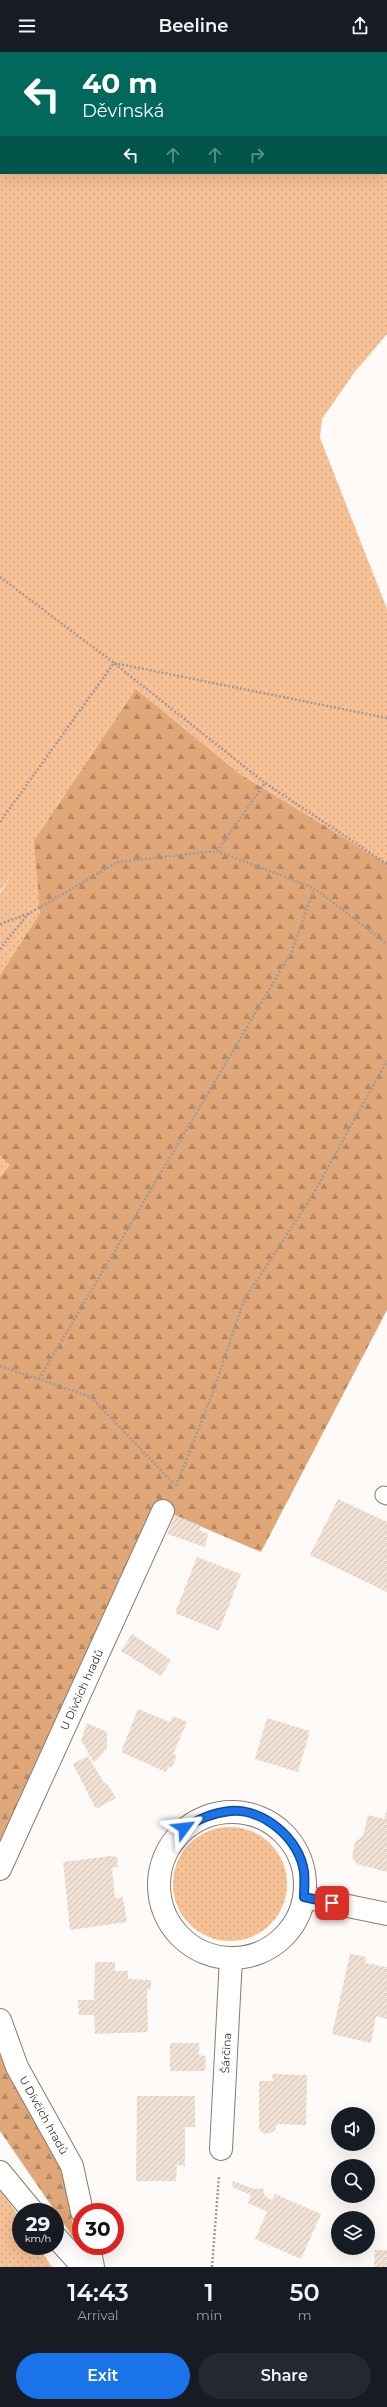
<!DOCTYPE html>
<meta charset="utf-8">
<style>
:root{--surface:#171b24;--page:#242831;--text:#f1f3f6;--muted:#9ea1a6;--accent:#1a73e8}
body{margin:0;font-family:Montserrat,sans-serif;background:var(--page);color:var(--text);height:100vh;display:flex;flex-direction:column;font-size:15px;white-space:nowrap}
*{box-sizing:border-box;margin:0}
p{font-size:13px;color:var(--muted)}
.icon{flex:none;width:22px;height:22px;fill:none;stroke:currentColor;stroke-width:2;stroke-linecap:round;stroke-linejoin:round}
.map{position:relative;height:2215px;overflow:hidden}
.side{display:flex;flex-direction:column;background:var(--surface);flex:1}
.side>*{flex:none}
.hud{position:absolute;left:0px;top:0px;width:387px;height:122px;box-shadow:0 4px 16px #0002;background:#00695c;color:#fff;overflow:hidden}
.tools{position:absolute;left:331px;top:2055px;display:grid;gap:8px}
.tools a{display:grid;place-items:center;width:44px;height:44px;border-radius:50%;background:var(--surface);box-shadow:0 4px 16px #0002;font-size:20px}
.speed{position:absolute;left:12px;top:2151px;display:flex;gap:8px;font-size:20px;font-weight:700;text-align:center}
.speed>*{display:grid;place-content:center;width:52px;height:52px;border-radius:50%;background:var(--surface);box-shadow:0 4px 16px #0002;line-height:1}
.speed small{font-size:10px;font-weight:400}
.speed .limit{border:6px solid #d22;background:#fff;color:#111}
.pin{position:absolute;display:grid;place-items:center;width:34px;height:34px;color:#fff;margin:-17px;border-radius:8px;box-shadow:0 2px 6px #0006}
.me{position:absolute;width:44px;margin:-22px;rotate:60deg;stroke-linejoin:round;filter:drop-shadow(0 0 3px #0008)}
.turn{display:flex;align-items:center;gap:14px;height:84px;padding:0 16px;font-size:18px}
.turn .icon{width:52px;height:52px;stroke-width:2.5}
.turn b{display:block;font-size:28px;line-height:34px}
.lanes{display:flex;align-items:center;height:38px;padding:0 16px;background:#0003;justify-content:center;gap:20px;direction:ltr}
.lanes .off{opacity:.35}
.eta{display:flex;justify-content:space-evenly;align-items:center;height:68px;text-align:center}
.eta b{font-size:24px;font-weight:600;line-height:28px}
.action{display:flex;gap:8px;margin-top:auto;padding:8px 16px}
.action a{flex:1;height:46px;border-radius:24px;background:var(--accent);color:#fff;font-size:16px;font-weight:600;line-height:46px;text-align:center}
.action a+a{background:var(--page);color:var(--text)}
header{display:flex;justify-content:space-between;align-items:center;height:52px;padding:0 16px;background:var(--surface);font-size:18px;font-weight:600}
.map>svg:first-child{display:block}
</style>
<header><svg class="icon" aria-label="menu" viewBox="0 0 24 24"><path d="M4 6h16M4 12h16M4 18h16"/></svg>Beeline<svg class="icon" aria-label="share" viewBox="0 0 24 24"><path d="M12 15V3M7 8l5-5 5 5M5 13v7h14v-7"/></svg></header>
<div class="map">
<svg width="387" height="2215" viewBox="0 0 387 2215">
<defs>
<pattern id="grass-dots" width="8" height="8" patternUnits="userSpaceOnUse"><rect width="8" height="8" fill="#f6c195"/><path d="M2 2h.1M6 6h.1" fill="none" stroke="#d3a680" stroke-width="1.8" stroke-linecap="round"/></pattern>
<pattern id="forest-firs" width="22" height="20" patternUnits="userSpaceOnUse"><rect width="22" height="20" fill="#e0a778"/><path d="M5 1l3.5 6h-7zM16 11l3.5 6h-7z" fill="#b68862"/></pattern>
<pattern id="building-hatch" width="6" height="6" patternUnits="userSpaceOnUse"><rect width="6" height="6" fill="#f1e1d4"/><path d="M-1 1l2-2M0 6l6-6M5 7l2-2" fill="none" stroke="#cfc1b6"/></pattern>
</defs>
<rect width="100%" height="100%" fill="#fefaf8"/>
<path fill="url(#grass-dots)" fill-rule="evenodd" d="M0 0H387V282L354 321 322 367 320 386 387 557V812L240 722 136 637 40 861 0 923V841L14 819 0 839ZM1 1H386V121H1Z
M0 1104 10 1113 0 1123Z
M173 1832a57 57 0 1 1 114 0a57 57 0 1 1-114 0Z
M0 2136 21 2168V2194H38L52 2215H0Z"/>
<path fill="url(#forest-firs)" d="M136 637 240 722 387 812V1258L261 1500 155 1455 0 1801V1124L10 1113 0 1104V923L40 861 34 789Z
M0 1990 33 2066 65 2125 75 2188 0 2079Z"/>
<path fill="url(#building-hatch)" d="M338 1447 387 1470V1540L310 1503Z
M175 1463 201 1474 199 1478 208 1482 205 1495 167 1482Z
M197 1505 241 1522 219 1579 175 1561Z
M132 1582 171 1608 161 1624 121 1599Z
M138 1657 170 1670 173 1664 187 1670 173 1702 177 1704 171 1716 168 1715 166 1720 121 1700Z
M267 1666 310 1679 298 1720 255 1707Z
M87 1671 107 1680V1697L94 1711 81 1688Z
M88 1704 104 1731 107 1732 116 1746 96 1757 73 1712Z
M387 1758V1820L357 1812 352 1805 355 1790 363 1784 368 1763 384 1767Z
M111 1804 117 1805 118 1815 112 1816 115 1846 123 1845 127 1870 70 1878 63 1810Z
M350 1902 366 1905 365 1911 387 1915V1967L376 1964 371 1991 332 1982Z
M95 1910H115V1919H128V1927L151 1928V1937L147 1938 148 1980 95 1982 94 1963H79L78 1948H94Z
M170 1991H199V2003L206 2004 205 2019H170Z
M272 2022 307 2023 306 2073 277 2072 275 2078 269 2082 263 2081 259 2077V2029H273Z
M137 2044H195V2075H185V2114L177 2113 176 2129H136Z
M233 2129 254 2137 263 2136 265 2144 272 2148 275 2142 321 2162 301 2207 255 2187 267 2160 248 2151 251 2143 232 2135Z
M375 2198H387V2215H374Z"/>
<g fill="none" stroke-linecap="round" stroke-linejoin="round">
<defs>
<path id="service" d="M384 1443 387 1444"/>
<g id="minor">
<circle cx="232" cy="1833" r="73"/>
<path id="s1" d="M0 1817 163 1459"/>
<path d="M304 1845 387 1862"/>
<path id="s2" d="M0 1968 17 2015 72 2114 82 2160"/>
<path id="s3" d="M221 2097 231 1906"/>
<path d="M0 2120 33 2160"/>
<path d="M55 2184 83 2215"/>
<path d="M89 2194 93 2215"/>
</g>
</defs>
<use href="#service" stroke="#897b6f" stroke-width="19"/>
<use href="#minor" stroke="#897b6f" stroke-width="24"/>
<path stroke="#a09b98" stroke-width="2.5" stroke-dasharray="2 2" stroke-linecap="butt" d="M0 525 114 611 265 731 387 812
M0 770 114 611 387 666
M217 799 265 731
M0 872 28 862
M0 897 28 862 118 810 217 799 314 836 387 892
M0 1314 91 1345 174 1432
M39 1327 292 899 314 836
M176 1434 213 1340 244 1248 311 1146 387 1009
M212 2215 219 2124"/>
<use href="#service" stroke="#fff" stroke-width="17"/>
<use href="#minor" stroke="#fff" stroke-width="22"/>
</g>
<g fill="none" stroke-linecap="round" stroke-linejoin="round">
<defs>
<path id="route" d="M184 1776C199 1767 212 1761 230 1759 263 1756 300 1787 304 1820 305 1828 304 1837 304 1845L332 1851"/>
</defs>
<use href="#route" stroke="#114b97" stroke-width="10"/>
<use href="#route" stroke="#1a73e8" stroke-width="7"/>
</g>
<g text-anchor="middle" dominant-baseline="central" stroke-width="4" stroke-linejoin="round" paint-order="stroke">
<g font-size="11" fill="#322c27" stroke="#fff">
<text stroke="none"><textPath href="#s1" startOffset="197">U Dívčích hradů</textPath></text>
<text stroke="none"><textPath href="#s3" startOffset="96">Šárčina</textPath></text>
<text stroke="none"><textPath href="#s2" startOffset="105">U Dívčích hradů</textPath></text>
</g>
</g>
</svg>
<div class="tools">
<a><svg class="icon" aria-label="sound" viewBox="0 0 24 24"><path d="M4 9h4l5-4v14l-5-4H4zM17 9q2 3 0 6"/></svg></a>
<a><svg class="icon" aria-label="search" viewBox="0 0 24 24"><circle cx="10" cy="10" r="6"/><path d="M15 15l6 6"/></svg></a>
<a><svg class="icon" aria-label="layers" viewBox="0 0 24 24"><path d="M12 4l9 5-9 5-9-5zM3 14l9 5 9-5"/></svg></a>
</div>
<div class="speed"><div>29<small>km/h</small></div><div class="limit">30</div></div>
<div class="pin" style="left:332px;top:1851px;background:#d93025"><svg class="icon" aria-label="arrive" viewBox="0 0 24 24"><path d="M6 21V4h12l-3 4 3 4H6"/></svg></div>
<svg class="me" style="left:184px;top:1776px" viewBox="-20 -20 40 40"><path d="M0-17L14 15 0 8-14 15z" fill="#1a73e8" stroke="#fff" stroke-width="4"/></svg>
<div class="hud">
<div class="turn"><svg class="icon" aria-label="left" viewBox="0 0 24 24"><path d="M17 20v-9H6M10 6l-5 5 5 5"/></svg><div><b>40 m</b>Děvínská</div></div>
<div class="lanes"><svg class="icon" aria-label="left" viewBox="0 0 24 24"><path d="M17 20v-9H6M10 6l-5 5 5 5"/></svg><svg class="icon off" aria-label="ahead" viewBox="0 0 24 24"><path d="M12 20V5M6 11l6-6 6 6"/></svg><svg class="icon off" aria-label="ahead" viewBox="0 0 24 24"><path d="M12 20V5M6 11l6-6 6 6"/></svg><svg class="icon off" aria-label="right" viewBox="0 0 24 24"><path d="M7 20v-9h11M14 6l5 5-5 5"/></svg></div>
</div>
</div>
<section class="side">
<div class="eta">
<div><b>14:43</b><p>Arrival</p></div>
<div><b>1</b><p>min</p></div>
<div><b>50</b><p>m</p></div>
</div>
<div class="action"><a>Exit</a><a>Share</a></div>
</section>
